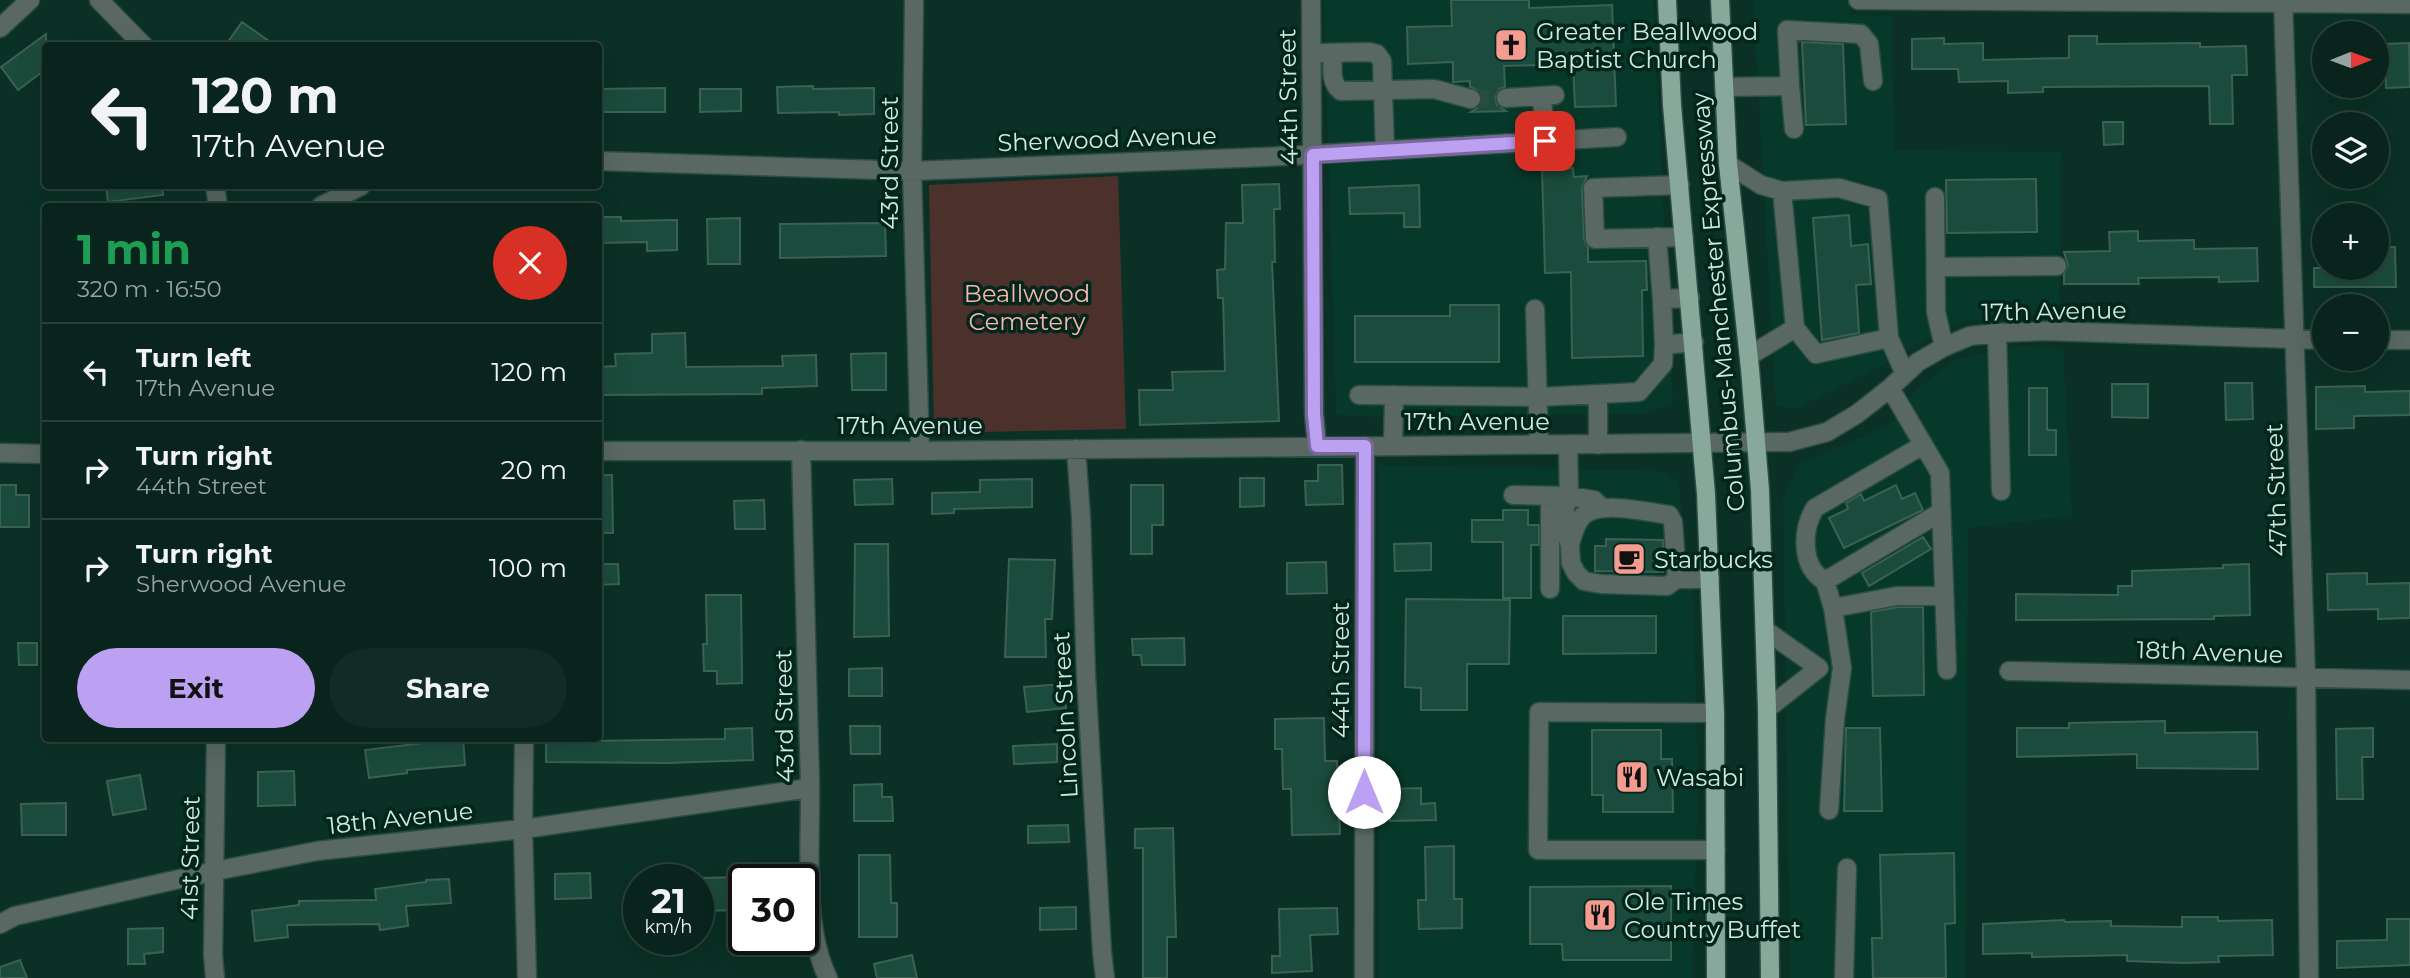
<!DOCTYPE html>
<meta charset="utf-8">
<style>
:root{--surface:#08241c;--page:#112c25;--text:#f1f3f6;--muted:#98a4a3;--line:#29413b;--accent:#bca0f2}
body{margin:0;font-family:Montserrat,sans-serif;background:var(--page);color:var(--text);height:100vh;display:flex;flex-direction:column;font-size:26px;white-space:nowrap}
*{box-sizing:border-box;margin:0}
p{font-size:23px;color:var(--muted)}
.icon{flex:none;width:38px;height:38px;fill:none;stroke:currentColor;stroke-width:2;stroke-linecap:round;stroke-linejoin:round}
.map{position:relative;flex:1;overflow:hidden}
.details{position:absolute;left:42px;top:203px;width:560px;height:539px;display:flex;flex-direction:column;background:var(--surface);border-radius:7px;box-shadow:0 7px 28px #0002,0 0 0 2px var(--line)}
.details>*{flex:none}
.guide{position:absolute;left:42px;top:42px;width:560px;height:147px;border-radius:7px;box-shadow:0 7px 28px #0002,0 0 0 2px var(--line);background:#08241c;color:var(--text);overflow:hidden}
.needle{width:46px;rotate:89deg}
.controls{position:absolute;left:2312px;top:21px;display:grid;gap:14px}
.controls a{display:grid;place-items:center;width:77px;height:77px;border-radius:50%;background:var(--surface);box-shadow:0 7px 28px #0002,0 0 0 2px var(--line);font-size:35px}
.speed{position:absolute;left:623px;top:864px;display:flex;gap:14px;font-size:35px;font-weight:700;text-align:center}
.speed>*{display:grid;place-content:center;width:91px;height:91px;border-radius:50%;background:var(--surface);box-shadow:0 7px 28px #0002,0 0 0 2px var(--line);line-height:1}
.speed small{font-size:18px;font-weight:400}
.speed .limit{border:4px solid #111;border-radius:10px;background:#fff;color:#111}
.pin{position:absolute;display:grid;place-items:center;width:60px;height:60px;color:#fff;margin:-30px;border-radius:14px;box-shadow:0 4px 10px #0006}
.me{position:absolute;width:77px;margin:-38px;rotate:0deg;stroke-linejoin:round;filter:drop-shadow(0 0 5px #0008)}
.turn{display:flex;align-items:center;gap:24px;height:147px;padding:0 35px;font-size:32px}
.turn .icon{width:91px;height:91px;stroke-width:2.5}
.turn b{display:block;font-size:49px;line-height:60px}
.round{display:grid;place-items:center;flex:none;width:74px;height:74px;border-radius:37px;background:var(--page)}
.head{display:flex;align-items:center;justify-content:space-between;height:119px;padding:0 35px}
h1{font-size:42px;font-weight:700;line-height:52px;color:#1e9e55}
.action{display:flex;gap:14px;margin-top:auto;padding:14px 35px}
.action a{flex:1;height:80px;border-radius:42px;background:var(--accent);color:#111;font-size:28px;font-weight:700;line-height:80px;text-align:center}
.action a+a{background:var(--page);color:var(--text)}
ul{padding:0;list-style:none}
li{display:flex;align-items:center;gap:21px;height:98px;padding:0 35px;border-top:2px solid var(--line)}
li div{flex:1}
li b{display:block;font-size:26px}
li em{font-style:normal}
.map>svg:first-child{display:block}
</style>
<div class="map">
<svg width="2410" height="978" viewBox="0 0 2410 978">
<rect width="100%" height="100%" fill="#0b3025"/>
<path fill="#07392b" d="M1324 0H1653L1673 402 1645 414 1380 417 1336 415Z
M1753 0H1849L1850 15 1892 16 1894 150 2061 152 2059 315H2026L1961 322 1924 340 1876 369 1796 409 1776 406Z
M2017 346 2063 348 2072 516 1968 528 1965 978H1790L1783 496 1799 464 1889 425 1918 388 1956 359Z
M1379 465 1658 471 1678 481 1694 607 1698 790 1692 978H1379Z"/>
<path fill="#4c302c" d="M1118 176 1126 429 934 433 929 185Z"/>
<path fill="#1b4b3c" stroke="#3d6054" stroke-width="2" d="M1451 0H1529V8L1612 5 1616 106 1575 107 1573 64 1504 66 1505 87 1499 89 1495 98 1497 105 1506 111 1471 112 1479 107 1482 95 1479 91 1470 87V81L1453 82V62L1408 64 1407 27 1452 26Z
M242 22 276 46H225Z
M46 34V69L18 90 1 67Z
M2069 36H2097V44L2200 43V47L2246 46 2247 75H2232L2233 124H2210L2209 86 2043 87V92L2008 93V81L1959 82 1958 69H1912V39L1944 38V44L1983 43V60L2069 58Z
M1802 42 1843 44 1846 124 1806 125Z
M2409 43 2410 87 2386 88 2385 44Z
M813 86V89L874 88V114L839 115V112L778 113 777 87Z
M665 88V112H598V89Z
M700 89H741V111L700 112Z
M2103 122H2123V144L2104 145Z
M1573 168 1574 177 1587 176 1582 188 1584 239 1588 248V262L1646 261 1647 290H1642L1643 356 1572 358 1571 272 1545 273 1542 169Z
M2036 179 2037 232 1947 233 1946 180Z
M1279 184 1280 209H1274L1275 262H1272L1279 421 1140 425 1139 390H1173L1172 372 1225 371 1223 298H1218L1217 270 1225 269 1226 223H1243L1242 185Z
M1419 185 1420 227H1404V213L1350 214 1349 188Z
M106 186H162L163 195 108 202Z
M1849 215 1851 246 1868 244 1871 284 1856 285 1859 333 1822 340 1813 218Z
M598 217H621V221L677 220V250L647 251V242L598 243Z
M740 218V264H708L707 219Z
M885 223 886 256 780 258V224Z
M2138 231V241L2194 240V249L2257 248 2258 281 2219 282V277L2138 278 2139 284H2064V274L2068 265 2064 252 2110 251 2109 232Z
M2376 247H2395L2396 287H2314V268H2376Z
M1450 305H1499V362H1355V316H1450Z
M685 333 686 367 783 366 782 356 816 355 817 386 762 388V394L598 395V367L616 366 615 354 652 353V334Z
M886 353V390H852L851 354Z
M2225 383H2252L2253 419 2226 420Z
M2112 384H2148V418L2112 417Z
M2365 386V392L2410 391V415L2354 416V428L2316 429V387Z
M2029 388H2047V430H2056V455H2029Z
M1318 465H1342L1343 504 1306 505 1305 481H1318Z
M598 475H612L613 533H598Z
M1240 478H1264V506L1240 507Z
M892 479 893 504 855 505 854 480Z
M1032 479V507L954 509V513L932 514V493L980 492V480Z
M0 485H16V495H29V527H0Z
M1131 485H1163V525H1152V554H1131Z
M1896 485 1902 499 1915 493 1923 510 1844 548 1829 518 1848 509 1846 503 1861 494 1864 501Z
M764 500 765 529H735L734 501Z
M1503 510H1528V525H1539V545H1531V598H1503V542H1472V520H1503Z
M1923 537 1931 549 1869 586 1862 573Z
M1606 539 1663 540V572L1595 571V546H1606Z
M1431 543V570L1395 571 1394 544Z
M855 544H888L889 636 854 637Z
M1009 559 1055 560 1052 619H1045L1046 657H1005Z
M1326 562 1327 593 1287 594V563Z
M598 564H618L619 584 598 585Z
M2249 564 2250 615 2214 616V619L2016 620V594L2118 595V586H2132V571L2223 568V565Z
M2367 573V584L2410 583V618L2378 619V609L2328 610 2327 574Z
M706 595H741L742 683 717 684V671H704L703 644H707Z
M1406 599 1510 600 1509 664H1467V710H1421V688L1405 687Z
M1898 607H1923L1924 695 1873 696 1871 612Z
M1563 616H1656V653L1563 654Z
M1184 638 1185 665H1142L1141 655H1133L1132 639Z
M18 643H37V665H19Z
M882 668V696H849V669Z
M1064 684 1066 708 1027 712 1024 687Z
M1324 718 1325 761H1337L1340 834 1292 835 1291 789H1283L1282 749H1275V719Z
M2165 721V733L2257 732 2258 769 2137 768V754L2017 757V728H2069V723Z
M850 726H880V754H851Z
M752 728 753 760 668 763 546 762V738H588V741L725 739V729Z
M1846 728H1880L1882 811H1844Z
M2373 728V757H2362L2363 799H2337L2336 729Z
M1592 730H1661V759H1672L1673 812H1603V795H1592Z
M431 738H463L465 765 407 770V773L369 778 365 750 431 742Z
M1057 744V762L1014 764 1013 746Z
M294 771 295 805 258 806V772Z
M140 775 146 809 113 815 107 781Z
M882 784V797H892L893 821H854V785Z
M1421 788V804L1435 803 1436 820 1390 821 1389 789Z
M66 803V835H22L21 804Z
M1068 825 1069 842 1028 843V826Z
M1173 828 1176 937H1167V978H1143V848H1135V829Z
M1454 846V899H1462V928L1419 929 1418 900H1426L1425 847Z
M1954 853 1955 923 1945 924 1946 978H1873L1872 938H1882L1880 855Z
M859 855H890L891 903H897V937H859Z
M590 873 591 898 555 899V874Z
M744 877V910L698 911V878Z
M449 879 451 903 406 906 408 926 380 930 379 924 287 925 288 937 255 941 252 911 299 905V901L376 900 375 889 426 882V880Z
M1671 886V960H1563L1562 944H1530V887Z
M1076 907V929L1040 930V908Z
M1337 908 1338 934 1310 935 1312 971 1272 973V956H1280L1279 909Z
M2182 917H2218V921L2272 920 2273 955 2218 956 2219 962 2183 963 2127 961V955L2032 957V953L1983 954V924L2064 920 2065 922 2111 921V926L2182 927Z
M2387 919H2410V965L2337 968V941L2387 940Z
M163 928V952L144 954 145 964H128V929Z
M912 955 917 978H877L874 964Z
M20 960 27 978H0V967Z"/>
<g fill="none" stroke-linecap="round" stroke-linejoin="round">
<path stroke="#294b41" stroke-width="18" stroke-dasharray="18 9" stroke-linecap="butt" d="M1471 99 1506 98"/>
<defs>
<path id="minor" d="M99 0 144 46
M914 0 912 171 920 451
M1311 0 1314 414 1317 446
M1858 0 2410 4
M2283 0 2306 679 2309 978
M0 28 30 0
M1322 53 1369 52 1377 54 1382 61 1385 150
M1333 53C1333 66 1329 82 1341 91L1434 89 1471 99
M1790 86 1787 30 1861 34 1869 44 1873 81
M1724 87 1790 86 1794 129
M1542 96 1545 141
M1506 98 1555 95
M598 161 912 171 1264 157 1617 137
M1728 164 1761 185 1782 191 1839 188 1878 199 1889 338 1905 374
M1680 185 1593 188 1595 239 1684 237
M215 186 218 206
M1782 191 1795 328 1816 354 1889 338
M1935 197 1936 312 1944 347
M321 206 361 186
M1657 237 1662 299
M1936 267 2057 266
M1690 298 1662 299 1664 345 1694 342
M1535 309 1539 445
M1997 333 2001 491
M2376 340H2410
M1749 356 1795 328
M1890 388 1940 473 1947 670
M1598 394V445
M1359 395 1538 397 1639 392 1663 364 1664 345
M1568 445 1569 496 1565 508V528L1570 546 1571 563 1576 573 1584 581 1601 584 1667 586 1677 579H1710
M1923 445 1815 508C1802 529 1800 567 1825 581L1941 512
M1393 446 1394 395
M1076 449 1081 517 1086 675 1102 952 1105 978
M801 450C804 561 808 672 810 784 811 842 802 925 828 978
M598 451H920L1789 442 1827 432 1857 414 1890 388 1918 362 1944 347 1970 336 1997 333 2046 331 2324 340
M0 453 46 454
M1513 495 1569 496 1594 500 1601 507
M1570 544C1573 535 1575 525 1581 518 1596 499 1647 512 1669 515L1673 522 1677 579
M1825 581 1833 608 1842 668 1835 719 1829 810
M1550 589V496
M1833 608 1897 596H1944
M1765 630 1819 668 1767 709
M2009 671 2410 680
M1715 713 1539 712 1538 850H1716
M524 738 523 829 527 978
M0 924 15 916 215 871 317 851 523 829 810 788
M215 978 213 955 216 738
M1364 978 1365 446
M1844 978 1847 868"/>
<path id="major" d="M1667 0 1672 105 1706 494 1715 713 1716 978
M1720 0 1728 164 1750 369 1760 490 1767 709 1770 978"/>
</defs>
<use href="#minor" stroke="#2b4d43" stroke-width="21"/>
<use href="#major" stroke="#2b4d43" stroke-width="21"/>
<use href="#minor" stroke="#596862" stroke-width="18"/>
<use href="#major" stroke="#88a89b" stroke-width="18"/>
</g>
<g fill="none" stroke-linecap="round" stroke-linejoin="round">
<defs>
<path id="route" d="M1364 792 1365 446H1317L1314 414 1313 155 1545 141"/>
</defs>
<use href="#route" stroke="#7a689d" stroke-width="18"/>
<use href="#route" stroke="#bca0f2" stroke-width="12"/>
</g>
<defs>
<symbol id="church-square" viewBox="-11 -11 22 22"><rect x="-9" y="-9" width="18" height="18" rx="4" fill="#f59c91" stroke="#01261b"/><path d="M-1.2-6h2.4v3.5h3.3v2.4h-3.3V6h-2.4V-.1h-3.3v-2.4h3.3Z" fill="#111"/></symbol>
<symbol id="cafe-square" viewBox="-11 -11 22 22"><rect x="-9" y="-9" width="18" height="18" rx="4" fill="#f59c91" stroke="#01261b"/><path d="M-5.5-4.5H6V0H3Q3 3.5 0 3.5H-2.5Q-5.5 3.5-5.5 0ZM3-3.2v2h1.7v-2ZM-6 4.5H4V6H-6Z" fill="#111"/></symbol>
<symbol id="restaurant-square" viewBox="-11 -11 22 22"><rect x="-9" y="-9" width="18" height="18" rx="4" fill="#f59c91" stroke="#01261b"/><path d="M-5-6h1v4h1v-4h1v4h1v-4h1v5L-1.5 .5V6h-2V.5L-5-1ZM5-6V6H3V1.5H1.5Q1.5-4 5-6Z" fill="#111"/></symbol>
</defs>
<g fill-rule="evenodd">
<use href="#church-square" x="1492" y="26" width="38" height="38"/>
<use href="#cafe-square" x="1610" y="540" width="38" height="38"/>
<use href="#restaurant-square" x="1613" y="758" width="38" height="38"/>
<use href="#restaurant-square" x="1581" y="896" width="38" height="38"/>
</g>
<g text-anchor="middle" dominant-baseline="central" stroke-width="7" stroke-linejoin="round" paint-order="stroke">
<g font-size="24" fill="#d4e7df" stroke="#01261b" text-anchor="start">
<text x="1536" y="31">Greater Beallwood<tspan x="1536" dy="28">Baptist Church</tspan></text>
<text x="1654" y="559">Starbucks</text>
<text x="1656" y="777">Wasabi</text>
<text x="1624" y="901">Ole Times<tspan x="1624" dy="28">Country Buffet</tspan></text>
</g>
<g font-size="24" fill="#d4e7df" stroke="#01261b">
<text transform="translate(1288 97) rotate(-91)">44th Street</text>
<text transform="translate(1107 139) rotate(-2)">Sherwood Avenue</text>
<text transform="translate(889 163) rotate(-90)">43rd Street</text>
<text transform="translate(1718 302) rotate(-95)">Columbus-Manchester Expressway</text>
<text transform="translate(2054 311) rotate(-1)">17th Avenue</text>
<text x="1477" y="421">17th Avenue</text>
<text x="910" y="425">17th Avenue</text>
<text transform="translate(2276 490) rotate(-92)">47th Street</text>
<text transform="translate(2210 652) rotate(2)">18th Avenue</text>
<text transform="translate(1340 670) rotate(-90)">44th Street</text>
<text transform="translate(1065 715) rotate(-93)">Lincoln Street</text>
<text transform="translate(784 716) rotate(-91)">43rd Street</text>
<text transform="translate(400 818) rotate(-6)">18th Avenue</text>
<text transform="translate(190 858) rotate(-89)">41st Street</text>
</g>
<g font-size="24" fill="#fdb4aa" stroke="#01261b">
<text x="1027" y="293">Beallwood<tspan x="1027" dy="28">Cemetery</tspan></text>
</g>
</g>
</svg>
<div class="controls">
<a><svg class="needle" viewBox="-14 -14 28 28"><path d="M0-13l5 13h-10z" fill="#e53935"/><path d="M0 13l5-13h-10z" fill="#98a4a3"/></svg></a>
<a><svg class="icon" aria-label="layers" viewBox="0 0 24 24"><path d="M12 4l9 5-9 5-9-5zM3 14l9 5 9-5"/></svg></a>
<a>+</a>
<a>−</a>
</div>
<div class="speed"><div>21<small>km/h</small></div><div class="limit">30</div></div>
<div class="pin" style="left:1545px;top:141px;background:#d93025"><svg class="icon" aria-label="arrive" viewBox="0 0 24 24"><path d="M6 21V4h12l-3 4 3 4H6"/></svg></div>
<svg class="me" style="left:1364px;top:792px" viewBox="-20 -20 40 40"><circle r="19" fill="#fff"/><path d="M0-13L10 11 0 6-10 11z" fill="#bca0f2"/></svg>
<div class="guide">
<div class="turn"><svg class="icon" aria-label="left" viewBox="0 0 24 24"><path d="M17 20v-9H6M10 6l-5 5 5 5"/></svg><div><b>120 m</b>17th Avenue</div></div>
</div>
<section class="details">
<div class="head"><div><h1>1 min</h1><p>320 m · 16:50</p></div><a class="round" style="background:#d93025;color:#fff"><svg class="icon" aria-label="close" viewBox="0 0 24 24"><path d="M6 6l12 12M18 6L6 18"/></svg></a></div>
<ul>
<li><svg class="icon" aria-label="left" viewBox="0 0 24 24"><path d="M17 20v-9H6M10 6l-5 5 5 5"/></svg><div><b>Turn left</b><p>17th Avenue</p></div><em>120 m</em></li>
<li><svg class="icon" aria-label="right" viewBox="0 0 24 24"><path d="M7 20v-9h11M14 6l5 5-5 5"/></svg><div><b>Turn right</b><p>44th Street</p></div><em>20 m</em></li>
<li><svg class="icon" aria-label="right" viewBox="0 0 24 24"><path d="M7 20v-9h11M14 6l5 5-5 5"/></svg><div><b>Turn right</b><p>Sherwood Avenue</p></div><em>100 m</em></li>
</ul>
<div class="action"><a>Exit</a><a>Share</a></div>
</section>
</div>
